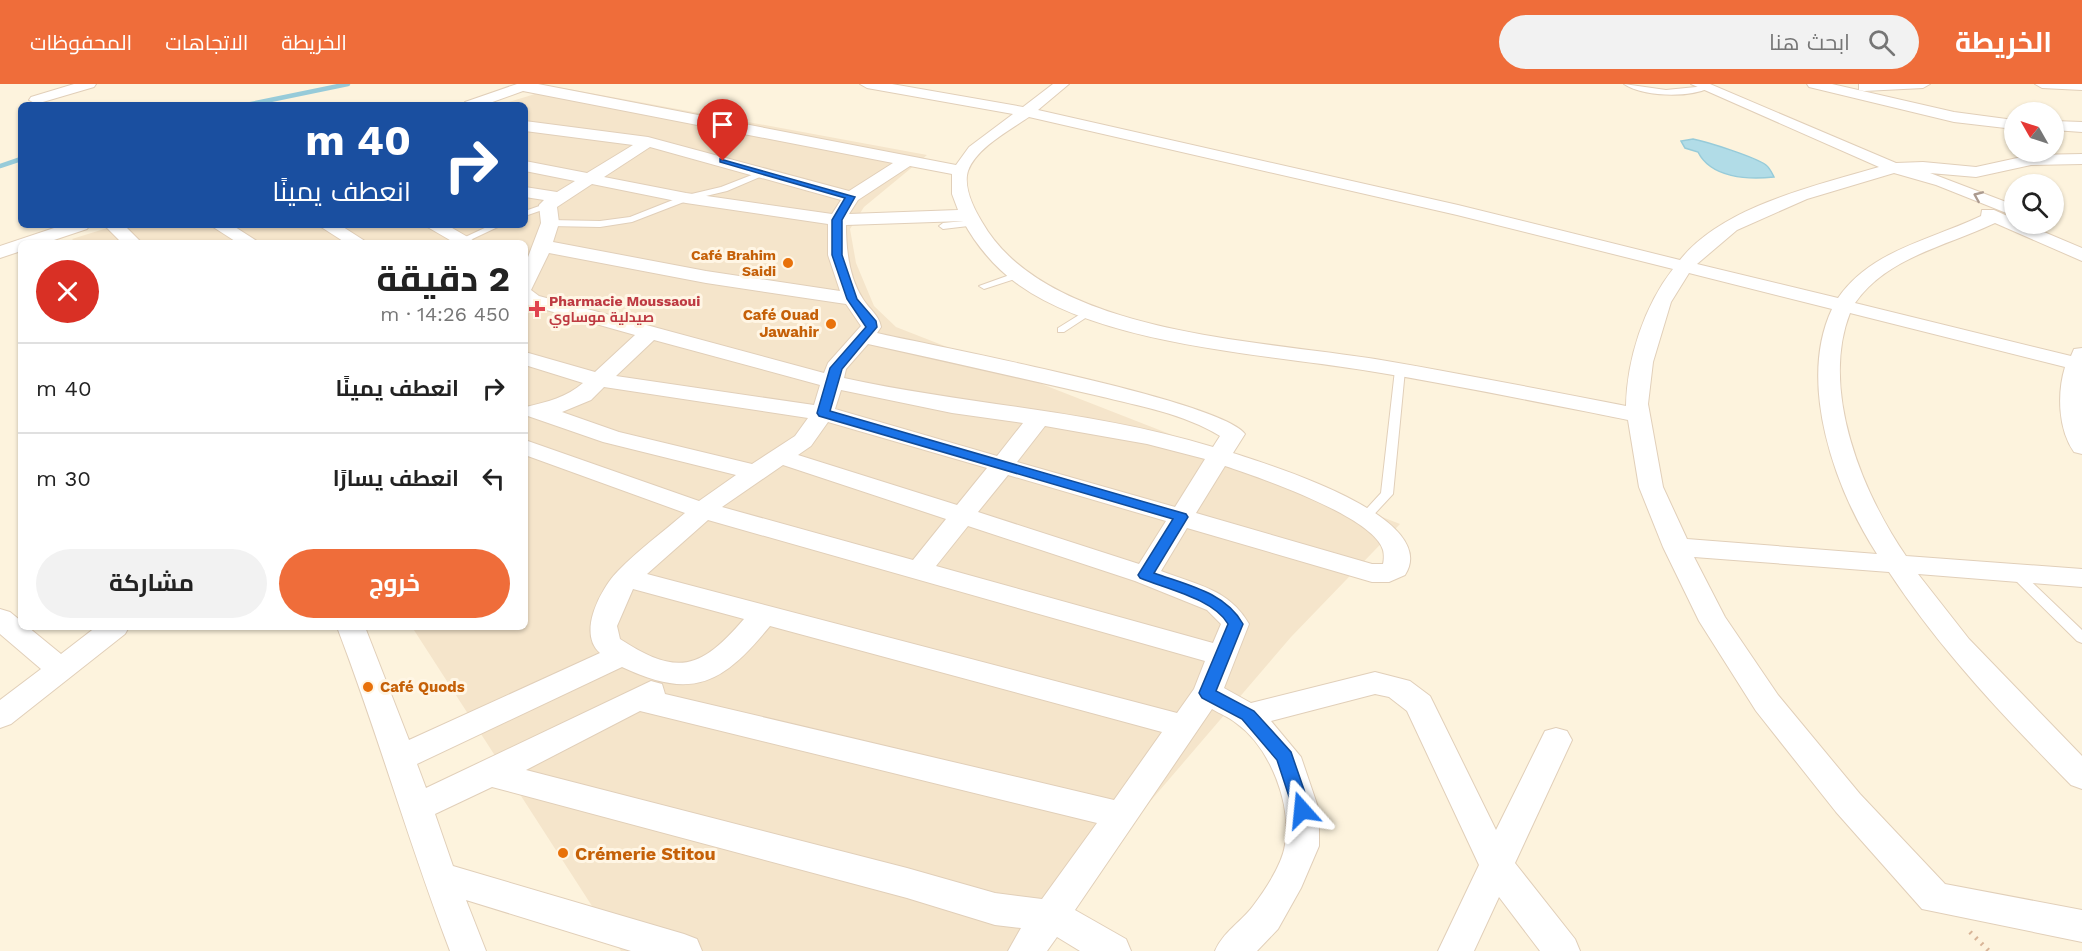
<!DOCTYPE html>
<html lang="ar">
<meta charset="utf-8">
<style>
:root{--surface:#fff;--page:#f2f2f2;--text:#222;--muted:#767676;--line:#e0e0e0;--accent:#ef6d3a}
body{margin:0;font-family:"Work Sans",Cairo,sans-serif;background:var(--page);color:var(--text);direction:rtl;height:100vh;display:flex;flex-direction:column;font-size:22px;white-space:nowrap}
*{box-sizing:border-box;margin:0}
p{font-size:20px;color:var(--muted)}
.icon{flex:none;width:33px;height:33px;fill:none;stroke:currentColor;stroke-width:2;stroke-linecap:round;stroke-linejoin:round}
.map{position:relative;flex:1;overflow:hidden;direction:ltr}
.details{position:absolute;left:18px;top:156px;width:510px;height:390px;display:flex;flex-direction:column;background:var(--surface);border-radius:9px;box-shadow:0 2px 4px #0004;direction:rtl}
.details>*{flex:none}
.top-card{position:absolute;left:18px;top:18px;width:510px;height:126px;border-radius:9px;box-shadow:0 2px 4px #0004;direction:rtl;background:#1a4fa0;color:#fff;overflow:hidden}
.needle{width:39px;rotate:309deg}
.buttons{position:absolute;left:2004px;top:18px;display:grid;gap:12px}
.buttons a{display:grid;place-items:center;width:60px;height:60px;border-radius:50%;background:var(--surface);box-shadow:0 2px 4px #0004;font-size:30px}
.pin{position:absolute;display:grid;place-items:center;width:51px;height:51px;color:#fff;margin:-62px -26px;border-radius:50% 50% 50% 0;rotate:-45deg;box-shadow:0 0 6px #0007}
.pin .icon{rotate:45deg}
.me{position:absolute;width:66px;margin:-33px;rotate:342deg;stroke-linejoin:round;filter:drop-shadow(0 0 4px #0008)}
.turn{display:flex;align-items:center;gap:21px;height:126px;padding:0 18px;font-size:27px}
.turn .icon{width:78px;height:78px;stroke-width:2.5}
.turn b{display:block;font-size:42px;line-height:51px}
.round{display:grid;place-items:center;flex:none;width:63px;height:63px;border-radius:32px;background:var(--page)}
.summary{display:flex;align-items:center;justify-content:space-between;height:102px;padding:0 18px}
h1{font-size:36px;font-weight:700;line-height:45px}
.primary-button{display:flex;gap:12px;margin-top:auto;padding:12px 18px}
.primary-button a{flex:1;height:69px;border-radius:36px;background:var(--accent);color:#fff;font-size:24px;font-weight:700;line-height:69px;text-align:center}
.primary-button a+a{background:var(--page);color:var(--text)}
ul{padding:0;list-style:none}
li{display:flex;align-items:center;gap:18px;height:90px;padding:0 18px;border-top:2px solid var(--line)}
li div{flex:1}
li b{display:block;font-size:22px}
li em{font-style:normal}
header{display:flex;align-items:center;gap:36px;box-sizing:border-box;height:84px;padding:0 30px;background:var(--accent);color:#fff}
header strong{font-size:28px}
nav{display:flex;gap:33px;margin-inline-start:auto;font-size:21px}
.search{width:420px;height:54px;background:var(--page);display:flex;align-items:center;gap:15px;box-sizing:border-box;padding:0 21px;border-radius:33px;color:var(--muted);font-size:22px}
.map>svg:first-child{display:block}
</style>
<header>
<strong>الخريطة</strong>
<div class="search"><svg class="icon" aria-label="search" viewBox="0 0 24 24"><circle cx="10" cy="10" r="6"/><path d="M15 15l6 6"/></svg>ابحث هنا</div>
<nav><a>الخريطة</a><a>الاتجاهات</a><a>المحفوظات</a></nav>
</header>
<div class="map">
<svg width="2082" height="867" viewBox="0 0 2082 867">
<rect width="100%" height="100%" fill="#fdf3dd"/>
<path fill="#f5e5cb" d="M558 3 927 71 864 123 850 145 856 179 874 222 896 243 1400 440 1291 553 1022 867H621L412 543H525V159H76L72 155 117 141H525V21H499Z"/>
<path fill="#b1dce7" stroke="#97cbd9" stroke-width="1.5" d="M1693 55C1708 58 1755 73 1766 81 1770 84 1772 89 1774 93 1748 96 1711 94 1698 68L1685 64 1681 57Z"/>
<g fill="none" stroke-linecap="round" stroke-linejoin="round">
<path stroke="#97cbd9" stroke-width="4.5" d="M246 21 348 0
M0 82 21 75"/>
<defs>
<path id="service" d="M1624 0 1666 6 1706 2 1709 4C1689 14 1643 13 1624 0Z
M762 87 769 89 727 107 689 116 632 138 600 143 550 142 546 139 550 136 600 137 630 133 683 112 721 103Z
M548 119H551V123L525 132V127Z
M974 136 978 139 977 141 943 145 939 142 943 139Z
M491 141H502L466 158 459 156Z
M1018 188 1021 189V193L984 205 979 202Z
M1087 226 1090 227V231L1064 248H1058V244Z
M1400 283 1405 286 1393 410 1368 437 1364 438 1358 434 1381 409 1395 286Z
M2014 484 2018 485 2082 546V559L2077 557 2010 491 2008 488 2010 485Z"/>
<path id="minor" d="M74 0H96L94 3 36 20 29 16 31 13Z
M517 0H538L956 81 969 63 1013 30 867 4 860 0H892L1023 23 1053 0H1069L1038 26 1458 121 1680 176C1723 122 1815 102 1879 83L1691 0H1710L1896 79 1923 78 1976 83 2031 71 2082 70V80L2031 81 1976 93 1930 89 2014 121V132L1936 101 1894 89 1807 115 1737 146 1697 180 1838 214C1871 166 1931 156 1981 132L1982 126H1994L2014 135V140H2025L2082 164V177L1995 139C1947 162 1887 173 1855 219L2071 272 2074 265 2082 264V370L2074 368C2058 345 2057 309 2065 283L1850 229C1820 306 1862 408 1906 472L2082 485V503L1918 490 1969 555 2082 672V705L2071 701C2005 634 1941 567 1889 488L1694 473 1725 533 1778 611 1860 710 1945 800 2082 826V858L1922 825 1836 728 1756 627 1699 537 1663 463 1639 403 1628 336C1542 319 1456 301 1369 287 1266 270 1105 262 1019 201 996 185 976 161 963 137L846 141C846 165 849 194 863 215 869 225 879 231 881 243L877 249C933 262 1221 316 1245 350L1233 369C1270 381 1442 433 1405 491L1389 498H1372L1187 444 1161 487C1197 501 1229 505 1249 540L1224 604 1251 619 1375 588 1410 597 1430 612 1434 620 1496 746 1545 647 1556 644 1567 647 1572 656 1515 779 1575 855 1580 867H1540L1499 813 1474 867H1438L1479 781 1407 627 1389 613 1375 610 1271 637 1301 673 1319 726V762L1301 804 1278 845 1257 867H1215C1223 848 1241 838 1253 822 1265 806 1282 781 1285 761 1292 720 1270 663 1236 639 1229 633 1220 630 1212 625L1075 826 1126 855 1131 867H1080L1057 853 1047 867H1008L1021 844 995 841 907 814 492 703 435 730 453 782 684 850 697 855 702 867H631L466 816 486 867H450C409 760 378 650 337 543H365L409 656 600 569C577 549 601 504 618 487 638 466 663 448 685 429L525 371V356L699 417 736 391 603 358 525 331 526 323C547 318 567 313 583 299L525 281V268L595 288 635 251 525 220V181L541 139 539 121 544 116 525 113V103L557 108 575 97 525 87V77L587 89 633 61 525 47V37L648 53 849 107 893 79 523 7 484 21H463L465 18ZM1029 33 1457 131 1673 185C1644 222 1627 275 1626 322 1544 306 1463 290 1381 276 1264 256 1047 252 982 138 974 125 963 103 968 87 976 64 1010 46 1029 33ZM650 63 841 116 832 130 686 109 604 93ZM910 82 952 90V110L958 126 849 130 858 116ZM592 100 686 119 828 140V171L840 207 706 187 553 158 559 139 557 123ZM549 169 706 199 846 220 861 242 828 279 824 289 539 212 531 206ZM1689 189 1832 225C1797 299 1835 405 1877 470L1687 455 1663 403 1648 320 1653 278 1671 218ZM654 256 820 301 814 321 616 292ZM868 260C945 277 1022 294 1099 312 1139 322 1185 330 1220 352L1213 363C1093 326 966 321 844 294L846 285ZM604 303 808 334 795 352 752 380 619 348 562 328 591 316ZM841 306 952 329 1023 339 997 372 835 325ZM828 338 987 384 957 421 798 371 811 362ZM1045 342 1147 360 1205 375 1175 423 1017 378ZM783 381 946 435 913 476 722 423ZM1225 382C1258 393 1373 432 1383 466 1384 470 1384 476 1383 480H1372L1196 429ZM1008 391 1166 437 1139 480 978 428ZM708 436 1205 577 1194 605 1177 629 647 490ZM968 442 1135 497 1207 526 1221 540 1213 559 936 482ZM633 505 744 535C701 585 678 593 620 555L617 542ZM770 542 1162 648 1114 716 665 610 662 600 651 597 426 704 417 680 622 583C694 617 723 599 770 542ZM640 627 1097 739 1042 815 995 809 907 784 526 686Z
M1807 0H1832L1954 28 2014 36V45L1954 38 1809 3Z
M1859 0H1930L1923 4 1864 7 1859 6Z
M2035 0H2082V6L2042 4Z
M2054 37 2082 38V48L2054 46Z
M63 141H90L87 145 45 159H21V167L0 174V162Z
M104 141H124L142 159H122Z
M210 141H232L260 159H238Z
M318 141H340L368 159H346Z
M424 141H447L478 159H455Z
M0 525 10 528 21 537V543H28L61 570 96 543H129L125 550 11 640 0 644V616L41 585 0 550Z"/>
</defs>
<use href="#service" stroke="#e1cfb9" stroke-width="2"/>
<use href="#minor" stroke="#e1cfb9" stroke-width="2"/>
<path stroke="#d8b497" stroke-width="4.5" stroke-dasharray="2 6" stroke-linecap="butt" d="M1970 848 1989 867"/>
<use href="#service" fill="#fff" fill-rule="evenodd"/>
<use href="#minor" fill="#fff" fill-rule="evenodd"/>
</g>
<defs><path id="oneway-chevron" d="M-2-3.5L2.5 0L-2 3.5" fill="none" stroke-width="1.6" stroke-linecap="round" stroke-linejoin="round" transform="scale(1.5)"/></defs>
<use stroke="#ac9b8f" href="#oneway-chevron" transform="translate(1978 112) rotate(-157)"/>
<path fill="#1a73e8" stroke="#114b97" stroke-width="1.5" d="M720 75 855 113 842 136V171L857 215 876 237 877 243 842 285 830 327 1186 430 1188 433 1154 489C1187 501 1225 508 1243 540L1216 607 1254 627 1291 668 1311 726 1308 731 1302 733 1295 731 1277 676 1242 635 1202 614 1199 609 1228 540C1214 515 1166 505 1140 494L1138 491 1173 435 819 332 817 329 830 284 866 243 847 215 832 171V136L845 114 720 78Z"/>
<g fill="#e8710a" stroke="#fff6e5" stroke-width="2">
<circle cx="788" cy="179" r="6"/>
<circle cx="831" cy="240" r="6"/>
<circle cx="368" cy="603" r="6"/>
<circle cx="563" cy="769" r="6"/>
</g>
<path fill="#e0444e" stroke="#fff6e5" stroke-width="2" d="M534 216h6v6h6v6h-6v6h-6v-6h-6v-6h6z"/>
<g text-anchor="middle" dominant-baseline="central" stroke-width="6" stroke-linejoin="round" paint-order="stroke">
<g font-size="14" font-weight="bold" fill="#c56008" stroke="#fff6e5" text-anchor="end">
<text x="776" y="171">Café Brahim<tspan x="776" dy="16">Saidi</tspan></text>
</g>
<g font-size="14" font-weight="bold" fill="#be3a42" stroke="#fff6e5" text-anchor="start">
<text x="549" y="217">Pharmacie Moussaoui<tspan x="549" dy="16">صيدلية موساوي</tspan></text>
</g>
<g font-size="15" font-weight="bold" fill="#c56008" stroke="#fff6e5" text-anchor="end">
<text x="819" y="231">Café Ouad<tspan x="819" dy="17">Jawahir</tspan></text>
<text x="380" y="603" text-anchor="start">Café Quods</text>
</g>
<g font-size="18" font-weight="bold" fill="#c56008" stroke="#fff6e5" text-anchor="start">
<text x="575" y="769">Crémerie Stitou</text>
</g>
</g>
</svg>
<div class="buttons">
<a><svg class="needle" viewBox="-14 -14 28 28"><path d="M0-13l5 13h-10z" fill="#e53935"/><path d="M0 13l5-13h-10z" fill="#767676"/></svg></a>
<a><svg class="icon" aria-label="search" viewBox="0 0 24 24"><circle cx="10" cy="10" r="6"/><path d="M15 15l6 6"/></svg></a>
</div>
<div class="pin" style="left:723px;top:77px;background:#d93025"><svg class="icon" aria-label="arrive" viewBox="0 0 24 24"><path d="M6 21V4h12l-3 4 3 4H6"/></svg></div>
<svg class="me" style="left:1302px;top:726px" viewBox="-20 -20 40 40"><path d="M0-17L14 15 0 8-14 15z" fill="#1a73e8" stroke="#fff" stroke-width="4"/></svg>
<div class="top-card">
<div class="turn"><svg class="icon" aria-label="right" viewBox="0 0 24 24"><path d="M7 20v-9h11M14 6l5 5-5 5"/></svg><div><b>40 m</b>انعطف يمينًا</div></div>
</div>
<section class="details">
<div class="summary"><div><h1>2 دقيقة</h1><p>450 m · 14:26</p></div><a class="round" style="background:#d93025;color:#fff"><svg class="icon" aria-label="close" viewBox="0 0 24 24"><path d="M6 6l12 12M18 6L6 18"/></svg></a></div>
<ul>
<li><svg class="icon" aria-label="right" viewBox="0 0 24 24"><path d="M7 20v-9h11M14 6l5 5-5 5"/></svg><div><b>انعطف يمينًا</b></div><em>40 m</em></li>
<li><svg class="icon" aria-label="left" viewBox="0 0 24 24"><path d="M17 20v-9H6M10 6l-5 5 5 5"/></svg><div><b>انعطف يسارًا</b></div><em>30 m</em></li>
</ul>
<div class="primary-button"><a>خروج</a><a>مشاركة</a></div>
</section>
</div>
